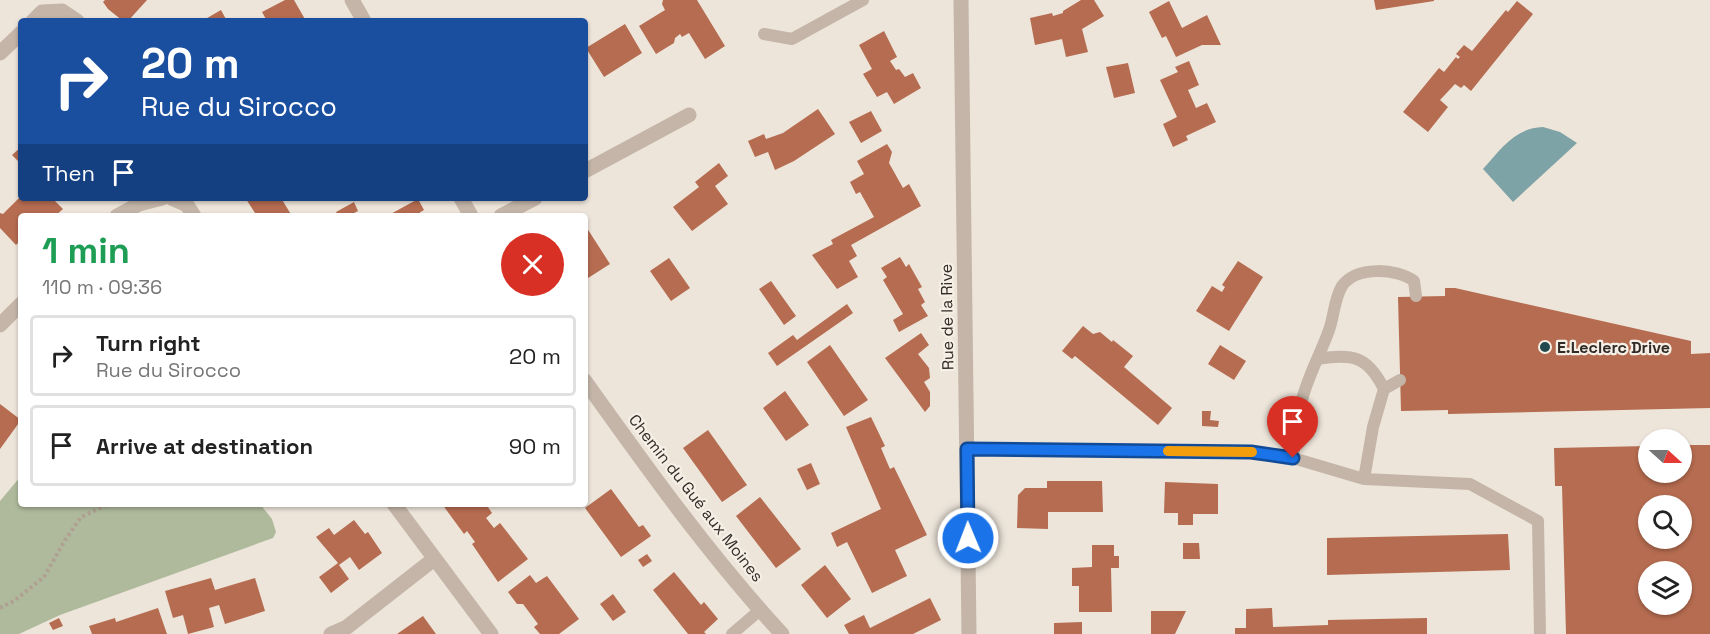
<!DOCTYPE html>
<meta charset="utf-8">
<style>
:root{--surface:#fff;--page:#f6f6f6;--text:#222;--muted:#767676;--line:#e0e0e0}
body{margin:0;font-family:"Space Grotesk",sans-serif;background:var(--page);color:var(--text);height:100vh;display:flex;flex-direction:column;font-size:22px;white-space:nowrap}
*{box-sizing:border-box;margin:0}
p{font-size:20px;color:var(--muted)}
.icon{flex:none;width:33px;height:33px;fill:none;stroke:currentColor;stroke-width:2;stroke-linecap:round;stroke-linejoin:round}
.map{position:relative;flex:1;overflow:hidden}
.sheet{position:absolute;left:18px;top:213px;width:570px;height:294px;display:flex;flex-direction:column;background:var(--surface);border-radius:6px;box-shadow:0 2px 4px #0004}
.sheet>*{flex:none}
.top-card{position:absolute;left:18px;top:18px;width:570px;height:183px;border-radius:6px;box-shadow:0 2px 4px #0004;background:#1a4fa0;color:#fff;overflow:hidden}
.needle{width:39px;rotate:111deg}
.buttons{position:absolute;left:1638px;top:429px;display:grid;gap:12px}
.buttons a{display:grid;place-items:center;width:54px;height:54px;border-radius:50%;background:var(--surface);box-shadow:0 2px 4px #0004;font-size:30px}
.pin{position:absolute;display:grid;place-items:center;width:51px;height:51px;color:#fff;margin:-62px -26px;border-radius:50% 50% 50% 0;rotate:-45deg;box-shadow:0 0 6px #0007}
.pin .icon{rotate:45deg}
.me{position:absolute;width:66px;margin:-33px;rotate:359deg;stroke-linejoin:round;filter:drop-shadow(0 0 4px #0008)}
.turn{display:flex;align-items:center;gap:21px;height:126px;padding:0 24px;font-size:27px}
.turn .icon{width:78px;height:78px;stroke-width:2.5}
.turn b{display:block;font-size:42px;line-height:51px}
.then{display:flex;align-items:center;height:57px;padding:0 24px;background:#0003;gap:12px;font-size:22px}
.round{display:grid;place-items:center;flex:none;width:63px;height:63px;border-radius:32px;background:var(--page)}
.overview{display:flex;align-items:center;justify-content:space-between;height:102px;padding:0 24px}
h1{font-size:36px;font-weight:700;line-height:45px;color:#1e9e55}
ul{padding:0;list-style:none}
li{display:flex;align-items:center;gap:18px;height:81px;margin:0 12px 9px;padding:0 12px;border:3px solid var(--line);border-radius:6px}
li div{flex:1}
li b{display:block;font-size:22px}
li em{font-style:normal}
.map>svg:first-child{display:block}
</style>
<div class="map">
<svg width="1710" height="634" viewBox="0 0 1710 634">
<rect width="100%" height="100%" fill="#ede5da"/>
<path fill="#afba9c" d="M21 476V504H260L272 519 276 532 273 538 60 615 19 634H0V501Z"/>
<path fill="#7da3a6" d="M1543 127 1560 132 1577 143 1513 202 1483 169C1501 149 1515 128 1543 127Z"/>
<path fill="#b56c50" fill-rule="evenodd" d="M105 0H147L128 21H123L108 9 103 2Z
M285 0H294L306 21H267L262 12Z
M663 0H697L725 46 705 59 689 33 682 37 680 34 675 38 674 43 656 54 639 26 665 10 662 4Z
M1081 0H1094L1104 16 1082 29 1088 52 1066 57 1062 39 1035 45 1030 18 1052 13 1053 16 1063 13V11Z
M1374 0H1434V1L1376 10Z
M1169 1 1182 28 1207 15 1221 45H1202L1176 57 1166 36 1162 38 1149 12Z
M1517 1 1533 14 1471 91 1464 85 1461 88 1455 84 1440 100 1448 107 1428 132 1403 112 1439 68 1444 72 1456 57 1458 59 1460 57 1456 54 1464 45 1472 51 1506 10 1508 12Z
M221 10 227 21H202Z
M625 24 642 53 604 77 586 48Z
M884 31 897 57 890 61 896 70 899 69 905 77 913 73 921 88 894 104 887 92 877 97 863 74 872 69 859 45Z
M1189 61 1199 85 1188 90 1196 108 1207 103 1216 122 1186 136 1188 140 1173 147 1163 124 1177 117 1160 80 1178 72 1175 67Z
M1128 63 1135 93 1114 98 1106 67Z
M818 109 835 134 794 161 775 170 768 152 755 157 748 141 764 134 766 139 783 133Z
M871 111 882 131 861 143 849 122Z
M887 144 892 152 889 163 903 188 909 184 921 206 851 245 857 256 849 261 858 277 837 289 812 255 833 244 831 240 874 217 860 192 856 194 850 182 864 174 857 161Z
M21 147V164L12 155Z
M719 163 728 176 715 186 728 204 692 231 673 207 699 187 695 182Z
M21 196V198H52L63 209 55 216 50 214 49 216H21V240L16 245 0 228V213L3 214Z
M248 198H281L292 216H257L246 199Z
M418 199 424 210 419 213 421 216H387Z
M354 202 358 211 348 216H338L336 212Z
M585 225 610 264 585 280Z
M900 257 906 267 909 264 922 287 918 289 925 302 921 305 928 316 899 332 893 320 903 314 883 280 887 277 881 268Z
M669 258 690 288 671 301 650 271Z
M1238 261 1263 277 1229 331 1196 311 1212 286 1222 292 1225 287 1222 285Z
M771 281 796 316 784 325 759 289Z
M1445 288H1455L1691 341V354L1710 353V408L1448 414V410L1401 411 1398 297 1445 296Z
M847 304 853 313 777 366 768 353 793 335 797 340Z
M1083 326 1093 334 1100 332 1112 342 1113 340 1133 356 1124 367 1172 408 1158 425 1075 356 1072 359 1062 351Z
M921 333 929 345 918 354 929 368 930 378 924 382 930 392V406L925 412 885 358Z
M830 345 868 400 844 416 807 362Z
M1220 345 1246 361 1234 380 1208 364Z
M785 391 809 425 786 441 763 408Z
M0 404 21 420 0 449Z
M1202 411H1211L1210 420 1219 421 1218 427 1202 426Z
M871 417 885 446 881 448 890 469 894 467 927 535 895 550 907 576 872 593 847 542 837 547 831 533 881 509 846 427Z
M708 430 747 485 722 502 683 448Z
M1682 445H1710V634H1566L1562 486H1555L1554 448 1648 446V472H1682ZM1648 506H1682V538H1648ZM1648 572H1682V604H1648Z
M811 463 820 484 807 490 797 469Z
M1047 481H1102L1103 512H1048V529L1017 528 1018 495 1025 488H1047Z
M1165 482 1218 484V514H1193V525H1178V513H1164Z
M611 489 639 527 643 525 651 536 621 557 585 508Z
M760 497 801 549 776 568 736 516Z
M442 504H486L492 513 486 518 494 528 500 523 528 559 498 582 472 544 475 542 467 531 464 534Z
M354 520 365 534 368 532 382 553 359 570 350 557 339 565 349 579 331 593 319 577 338 563 316 537 329 528 334 535Z
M1508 534 1510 570 1327 575V538Z
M1183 543H1199L1200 559H1183Z
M1092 545H1114V556H1119V568H1111L1112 612H1079V586H1072V568L1092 567Z
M647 554 652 561 643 567 638 560Z
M825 565 851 599 827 618 801 585Z
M674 572 701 605 704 602 718 619 704 632 706 634H688L653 590Z
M530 575 536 583 547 576 579 619 559 634H540L534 627 538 624 523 604H517L508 592Z
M211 578 215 590 255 578 265 611 225 624 219 605 209 608 214 627 188 634 183 615 173 618 165 591Z
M613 594 626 612 613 621 600 604Z
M930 598 941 620 913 634H849L844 625 864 615 870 628Z
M158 608 167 634H92L89 626 115 618 116 622Z
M1272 608 1273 627 1328 625V620L1427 618V634H1235V628H1246V609Z
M1151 611H1186L1175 634H1151Z
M423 616 436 634H397Z
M59 618 63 626 53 630 49 623Z
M1082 622V634H1054V623Z"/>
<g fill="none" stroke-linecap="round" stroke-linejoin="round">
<path stroke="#afa092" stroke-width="4" stroke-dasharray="3 3" stroke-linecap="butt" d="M0 608 14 601 44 577 65 540 81 517 109 504"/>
<path stroke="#c4b5a8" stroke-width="12" d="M764 34 792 39 863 0
M1317 359C1353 354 1367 355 1384 389
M967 449 1251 452 1293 458 1364 479 1470 484 1538 521 1540 634
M1293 458C1295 442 1296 424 1300 408 1305 381 1320 356 1329 330 1334 317 1334 299 1342 286 1356 266 1397 268 1414 281L1416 296
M1364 479 1373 427 1384 389 1400 380
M732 634 760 610"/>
<path stroke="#c4b5a8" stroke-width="15" d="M352 0 364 21
M961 0 969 634
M33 21 42 12 62 11 77 21
M0 53 21 33
M585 171 689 115
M171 198 187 205 194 216
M461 198 471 216
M117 216 139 204 162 198
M501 216 535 198
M0 325 21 304
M585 381C647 468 710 556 782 634
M394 504 491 634
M331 634 347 627 434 559"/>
</g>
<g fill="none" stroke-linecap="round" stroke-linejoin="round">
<defs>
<path id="route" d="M968 538 967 449 1251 452 1293 458"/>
</defs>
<use href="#route" stroke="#114b97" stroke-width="15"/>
<use href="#route" stroke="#1a73e8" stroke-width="10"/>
<path stroke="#f59e0b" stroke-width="10" d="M1168 451 1252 452"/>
</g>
<circle fill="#22494d" stroke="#f6efe5" stroke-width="2" cx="1545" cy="347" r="6"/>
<g text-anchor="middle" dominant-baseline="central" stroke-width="4.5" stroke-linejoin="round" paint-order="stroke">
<g font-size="16" fill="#312b27" stroke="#f6efe5">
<text transform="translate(947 317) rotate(-91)">Rue de la Rive</text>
<text transform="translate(696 498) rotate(52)">Chemin du Gué aux Moines</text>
</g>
<g font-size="16" font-weight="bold" fill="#312b27" stroke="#f6efe5" text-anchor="start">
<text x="1557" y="347">E.Leclerc Drive</text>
</g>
</g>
</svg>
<div class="buttons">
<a><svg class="needle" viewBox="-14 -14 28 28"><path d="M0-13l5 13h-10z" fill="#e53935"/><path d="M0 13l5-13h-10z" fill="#767676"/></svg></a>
<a><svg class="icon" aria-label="search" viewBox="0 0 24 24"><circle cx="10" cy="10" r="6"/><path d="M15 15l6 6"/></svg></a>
<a><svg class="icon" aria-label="layers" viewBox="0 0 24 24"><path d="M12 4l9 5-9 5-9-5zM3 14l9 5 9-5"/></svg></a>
</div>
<div class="pin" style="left:1293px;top:458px;background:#d93025"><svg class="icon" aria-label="arrive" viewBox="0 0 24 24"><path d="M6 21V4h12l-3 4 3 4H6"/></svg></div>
<svg class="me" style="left:968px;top:538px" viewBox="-20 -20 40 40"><circle r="17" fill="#1a73e8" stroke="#fff" stroke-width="3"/><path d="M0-11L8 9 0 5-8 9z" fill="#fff"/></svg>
<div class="top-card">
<div class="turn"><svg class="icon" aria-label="right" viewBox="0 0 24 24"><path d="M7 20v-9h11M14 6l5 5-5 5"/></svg><div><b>20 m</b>Rue du Sirocco</div></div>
<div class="then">Then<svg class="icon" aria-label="arrive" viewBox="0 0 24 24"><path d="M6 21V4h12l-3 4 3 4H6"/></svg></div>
</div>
<section class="sheet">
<div class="overview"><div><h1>1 min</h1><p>110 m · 09:36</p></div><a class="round" style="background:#d93025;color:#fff"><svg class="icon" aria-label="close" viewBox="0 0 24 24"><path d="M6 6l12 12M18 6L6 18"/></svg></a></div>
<ul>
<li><svg class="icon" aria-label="right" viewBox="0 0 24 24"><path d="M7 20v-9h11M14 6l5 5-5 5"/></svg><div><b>Turn right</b><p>Rue du Sirocco</p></div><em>20 m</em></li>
<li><svg class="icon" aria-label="arrive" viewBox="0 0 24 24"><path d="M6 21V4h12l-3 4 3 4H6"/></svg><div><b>Arrive at destination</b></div><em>90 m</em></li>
</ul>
</section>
</div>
